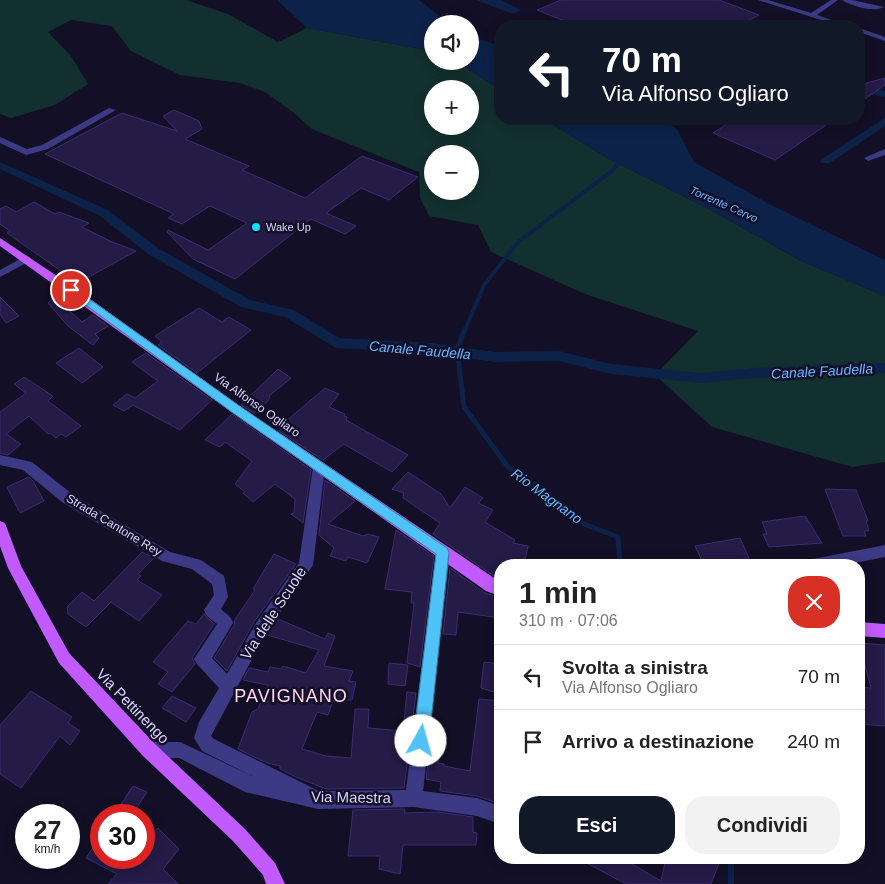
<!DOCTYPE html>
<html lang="it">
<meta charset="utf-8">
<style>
:root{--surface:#fff;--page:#f2f2f2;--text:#222;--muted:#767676;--line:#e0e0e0;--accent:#111827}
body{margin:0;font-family:Arial,sans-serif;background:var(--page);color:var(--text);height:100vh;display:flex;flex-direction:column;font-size:19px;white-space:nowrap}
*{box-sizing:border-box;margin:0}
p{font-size:16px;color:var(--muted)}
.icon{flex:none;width:28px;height:28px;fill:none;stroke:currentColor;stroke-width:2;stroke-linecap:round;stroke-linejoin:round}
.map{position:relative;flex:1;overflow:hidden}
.sheet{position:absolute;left:494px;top:559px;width:371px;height:305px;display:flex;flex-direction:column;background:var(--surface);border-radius:20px;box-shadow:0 2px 12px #0003}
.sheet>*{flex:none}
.guide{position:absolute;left:494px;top:20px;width:371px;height:105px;border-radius:20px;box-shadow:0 2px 12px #0003;background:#111827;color:#fff;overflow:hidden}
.controls{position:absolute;left:424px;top:15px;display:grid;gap:10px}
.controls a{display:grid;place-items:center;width:55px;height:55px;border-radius:50%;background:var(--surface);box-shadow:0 2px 12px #0003;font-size:25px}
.speed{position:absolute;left:15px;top:804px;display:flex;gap:10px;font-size:25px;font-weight:700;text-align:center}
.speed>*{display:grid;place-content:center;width:65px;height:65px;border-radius:50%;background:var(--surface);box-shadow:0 2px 12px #0003;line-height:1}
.speed small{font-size:12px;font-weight:400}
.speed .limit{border:8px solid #d22;background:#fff;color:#111}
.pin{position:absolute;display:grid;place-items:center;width:42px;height:42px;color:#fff;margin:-21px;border:2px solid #fff;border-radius:50%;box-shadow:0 1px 5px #0007}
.me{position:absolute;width:55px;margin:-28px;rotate:7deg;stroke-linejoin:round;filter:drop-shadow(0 0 4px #0008)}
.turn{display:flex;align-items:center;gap:18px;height:105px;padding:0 25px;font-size:22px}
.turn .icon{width:65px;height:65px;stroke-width:2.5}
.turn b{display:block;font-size:35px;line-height:42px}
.round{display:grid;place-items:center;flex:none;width:52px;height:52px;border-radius:20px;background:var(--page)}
.headline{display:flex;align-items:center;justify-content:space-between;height:85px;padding:0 25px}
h1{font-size:30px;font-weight:700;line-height:38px}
.action{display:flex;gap:10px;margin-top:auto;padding:10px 25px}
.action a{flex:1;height:58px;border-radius:20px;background:var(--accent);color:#fff;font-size:20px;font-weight:700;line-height:58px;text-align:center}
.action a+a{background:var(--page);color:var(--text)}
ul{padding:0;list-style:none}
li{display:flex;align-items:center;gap:15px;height:65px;padding:0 25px;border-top:1px solid var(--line)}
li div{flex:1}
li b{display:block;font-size:19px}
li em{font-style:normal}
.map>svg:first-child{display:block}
</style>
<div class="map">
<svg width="885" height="884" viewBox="0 0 885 884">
<rect width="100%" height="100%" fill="#130f26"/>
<path fill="#12302f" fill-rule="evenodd" d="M0 0H186L228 14 278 42 307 28 432 51V61H456L500 90V119H544L607 158 709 209 801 261 885 296V462L852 467 712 427 655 375 698 331 585 294 491 252 478 225 429 216 420 198 419 172 312 129 294 113 265 92 240 83 180 75 131 51 112 26 71 20 48 32 71 56 88 84 55 105 11 118 0 114ZM432 89H470V126H432ZM432 154H470V191H432Z"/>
<path fill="#0c2248" d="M277 0H419L450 24H432V51L307 28Z
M476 0H501L521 10 515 13H510Z
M470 36 500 46V90L456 61H470Z
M544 119H661L677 129 694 162 771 205 885 260V296L801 261 709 209 607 158Z"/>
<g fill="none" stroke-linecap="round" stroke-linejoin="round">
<path stroke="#0c2248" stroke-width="4" d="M465 330 484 285 518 242 612 171 622 159"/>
<path stroke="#0c2248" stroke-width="5" d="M465 329 457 349 464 407 508 467 584 524 618 537 620 565"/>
<path stroke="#0c2248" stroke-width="6" d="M731 858V884"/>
<path fill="#0c2248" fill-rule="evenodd" d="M859 86 885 91V97L859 92Z
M885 118V126L830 163H822L820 161 822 159Z
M694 119H710L711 121 706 124 695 121Z
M0 162 108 210 158 248 250 300 294 310 339 338 432 343 495 352 559 351 611 364 702 373 754 368 885 363V373L754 378 702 383 611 374 559 361 495 362 432 353 336 348 285 317 241 307 148 254 100 216 0 169Z"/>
</g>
<path fill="#241b47" stroke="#3b2d73" d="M561 0H719L759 15 737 26H577L537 10Z
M885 78V85L859 103V85Z
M174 110 199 121 202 129 185 139 249 166 242 170 305 198 362 156 418 177 389 200 361 188 326 213 356 226 345 234 311 219 235 279 193 259 167 232 168 230 208 250 247 223 210 206 182 224 168 218 174 214 45 154 122 113 177 131 163 116Z
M735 119H835L775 160 713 133Z
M34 202 55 214 59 212 89 223 82 227 110 241 136 251 78 283 7 233 10 231 0 224V209L6 206 16 212Z
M0 297 19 316 6 323 0 314Z
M54 297 82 322 93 315 108 326 95 334 99 338 93 345 68 326 48 303Z
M199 308 222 322 229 317 251 330 197 373 158 345 162 342 155 336Z
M79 348 103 367 82 383 56 363Z
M146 353 212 400 180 430 133 405 124 411 113 405 127 394 135 398 158 381 132 362Z
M278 369 291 378 269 396 270 397 268 401 254 413 241 405Z
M24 377 53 396 48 401 81 426 66 437 61 434 56 438 50 433 48 434 29 416 6 434 21 444 8 455 0 453V412L26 393 14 384Z
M325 388 339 394 329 407 345 414 344 416 347 417 346 420 408 455 392 472 344 444 323 460 279 431 287 423 285 422Z
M232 414 311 470 303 523 291 514 294 513 295 499 275 484 253 502 243 493 245 492 235 484 252 461 225 442 220 447 205 440Z
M408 472 441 494 450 508 465 487 483 498 478 503 493 510 485 522 515 540 513 543 528 546 524 565H500V580L433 534 440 523 403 498 404 493 392 489Z
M29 477 33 481 44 501 20 513 7 487Z
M325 480 355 501 328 524 363 536 368 534 379 537 367 563 348 557 346 561 330 556 334 548 319 535Z
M825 489 856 490 868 521H866L869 531H864L866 536H843Z
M805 516 822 543 769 547 763 534H767L762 522Z
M396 530 434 556 420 667 407 663 414 603H411L412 592 385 589Z
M740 538 752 565H704L695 546Z
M142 552 154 558 138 574 141 576 137 580 162 595 139 621 111 602 86 627 68 614 67 607 82 592 94 601Z
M274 554 296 564 254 622 227 671 214 658 235 624 234 621 255 590 253 589Z
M450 568 485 593 500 598V618L458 612 456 635 443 634Z
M204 614 214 624 192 658 195 664 172 692 158 684 168 672 153 662 188 621 196 624Z
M278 619 325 639 328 633 335 636 324 666 353 671 349 681 356 682 352 700H333L328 715 317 712 302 749 326 756 351 758 355 709H369L368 728 403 731 407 692 416 693 404 788 326 789 296 777 280 769V766L267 763 238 749 252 712 258 709 268 685 243 680 249 668 268 672 270 667 281 669 283 666 306 673 319 650 267 635Z
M859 643 885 645V726L859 724V687L871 688Z
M484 662 500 664V694L481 688Z
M389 663 408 665 405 686 388 684Z
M31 691 72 717 68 723 80 731 70 745 60 736 21 788 0 774V725Z
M172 696 196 708 186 722 162 708Z
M479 699 500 701V804L477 796 440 791 441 782 426 779 432 731 439 732 438 763 444 764V766L470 771Z
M133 786 147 792 132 815H114Z
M405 809 404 813 438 812 473 817V832L477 833 476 845H403L400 874 379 869 380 856H348L353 810Z
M158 828 179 849 163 869 178 884H108L117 874 86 858 101 835V858H144V843Z
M577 858H622L661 881 665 863 670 864 671 858H721L711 884H626Z"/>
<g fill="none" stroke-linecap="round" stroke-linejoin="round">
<path fill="#3d3a85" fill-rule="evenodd" d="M758 0H768L811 13 831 0H838L817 15 849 26H840Z
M842 0H852L884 7C874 13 851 6 842 0Z
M859 28 885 37V41L859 32Z
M109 108 116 110 48 149 26 155 0 143V137L27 149 42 145Z
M885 149V155L868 161 864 158Z
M26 256 30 257V261L0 277V270Z
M0 455 32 462 72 494 170 552 201 560 224 576 228 597 221 609 231 618 233 623 212 658 227 674 256 623 299 563 313 467 314 463 319 462 324 463 325 467 313 565 266 633 211 736 214 739 319 791 406 790 436 552 438 548 443 546 448 548 450 552 423 791 477 798 500 806V824L477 816 414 807 318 809 245 792 179 758H149L143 756 141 750 143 744 149 742H180L252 776 202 751 194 738 199 722 219 688 197 664 194 659 217 624 206 615 204 610 214 595 212 584 192 569 162 561 62 502 23 470 0 465Z
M885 545V557L845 565H806L808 561 813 559Z"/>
<path fill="#c25bff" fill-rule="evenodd" d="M0 238 75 288 241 407 500 582V596L486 591 233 413 0 246Z
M0 521 5 523 21 566 69 653 155 744 245 829 275 863 285 884H266L263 875 233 841 143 756 59 663 8 568 0 546Z
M859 622 885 624V638L859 636Z"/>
</g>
<path fill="#4fc3f7" stroke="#337fa1" d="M71 286 241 407 447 548 449 552 429 741 426 747 421 749 416 747 413 741 436 554 233 413 68 292 67 290Z"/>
<circle fill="#00e5ff" stroke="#130f26" stroke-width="2" cx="256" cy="227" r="5"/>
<g text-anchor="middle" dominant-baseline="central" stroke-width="5" stroke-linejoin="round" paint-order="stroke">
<g font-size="11" font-style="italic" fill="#62b6ff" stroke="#130f26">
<text transform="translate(724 204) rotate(24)">Torrente Cervo</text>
</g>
<g font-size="11" fill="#d9d4ff" stroke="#130f26" text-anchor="start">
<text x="266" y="227">Wake Up</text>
</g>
<g font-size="12" fill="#d9d4ff" stroke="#130f26">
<text transform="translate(257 405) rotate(35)">Via Alfonso Ogliaro</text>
<text transform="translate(114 525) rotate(31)">Strada Cantone Rey</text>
</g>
<g font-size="14" font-style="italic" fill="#62b6ff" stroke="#130f26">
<text transform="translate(420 350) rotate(5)">Canale Faudella</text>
<text transform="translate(822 371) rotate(-3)">Canale Faudella</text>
<text transform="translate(547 496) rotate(36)">Rio Magnano</text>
</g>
<g font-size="15" fill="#d9d4ff" stroke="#130f26">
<text transform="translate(273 613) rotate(-57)">Via delle Scuole</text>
<text transform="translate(133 706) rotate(46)">Via Pettinengo</text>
<text transform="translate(351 797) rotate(1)">Via Maestra</text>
</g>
<g font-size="18" letter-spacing="1" fill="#ffd6f0" stroke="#130f26">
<text x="291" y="696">PAVIGNANO</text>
</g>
</g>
</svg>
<div class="controls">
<a><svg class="icon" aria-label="sound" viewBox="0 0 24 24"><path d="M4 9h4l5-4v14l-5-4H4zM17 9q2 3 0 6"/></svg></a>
<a>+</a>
<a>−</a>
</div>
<div class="speed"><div>27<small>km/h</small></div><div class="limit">30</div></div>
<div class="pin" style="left:71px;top:290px;background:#d93025"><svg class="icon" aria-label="arrive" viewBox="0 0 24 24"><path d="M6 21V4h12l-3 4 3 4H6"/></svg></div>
<svg class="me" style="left:421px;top:741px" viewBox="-20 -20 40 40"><circle r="19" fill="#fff"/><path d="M0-13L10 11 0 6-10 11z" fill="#4fc3f7"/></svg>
<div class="guide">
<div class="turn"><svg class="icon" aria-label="left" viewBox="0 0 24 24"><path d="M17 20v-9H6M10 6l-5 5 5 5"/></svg><div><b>70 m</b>Via Alfonso Ogliaro</div></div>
</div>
<section class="sheet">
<div class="headline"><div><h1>1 min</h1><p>310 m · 07:06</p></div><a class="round" style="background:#d93025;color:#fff"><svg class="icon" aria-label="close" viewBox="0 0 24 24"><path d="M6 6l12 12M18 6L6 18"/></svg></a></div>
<ul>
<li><svg class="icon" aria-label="left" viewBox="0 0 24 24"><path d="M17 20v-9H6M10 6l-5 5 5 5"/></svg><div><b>Svolta a sinistra</b><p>Via Alfonso Ogliaro</p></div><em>70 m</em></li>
<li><svg class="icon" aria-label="arrive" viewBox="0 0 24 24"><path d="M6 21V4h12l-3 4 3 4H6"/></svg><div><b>Arrivo a destinazione</b></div><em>240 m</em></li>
</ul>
<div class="action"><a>Esci</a><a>Condividi</a></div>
</section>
</div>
